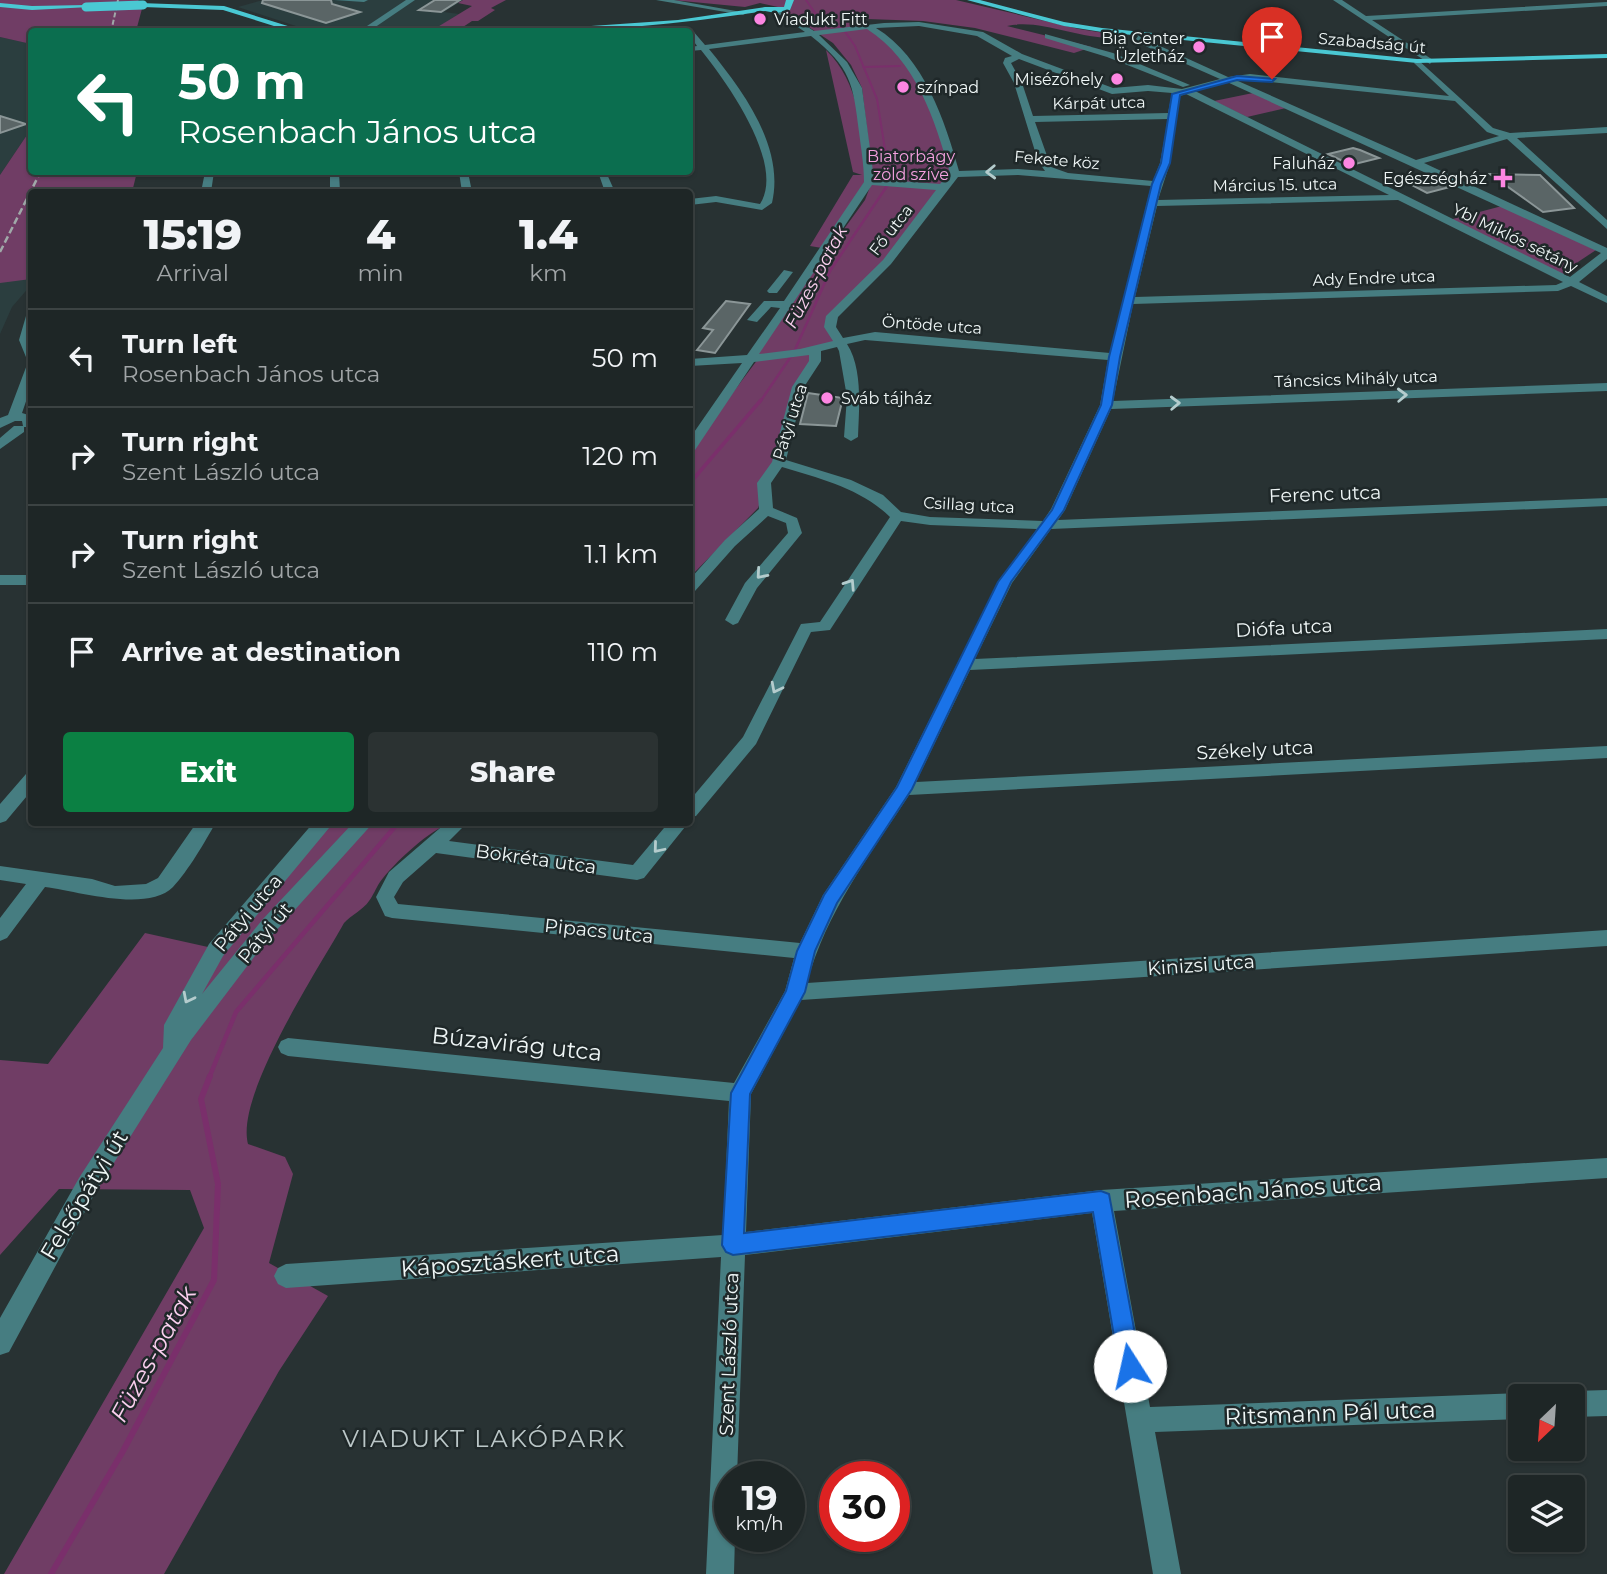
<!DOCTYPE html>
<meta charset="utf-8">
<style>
:root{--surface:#1e2626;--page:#2b3232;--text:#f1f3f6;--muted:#a1a5a7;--line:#3c4343;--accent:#0b8043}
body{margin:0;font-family:Montserrat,sans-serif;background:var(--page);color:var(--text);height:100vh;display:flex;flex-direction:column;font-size:26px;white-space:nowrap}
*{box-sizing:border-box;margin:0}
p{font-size:23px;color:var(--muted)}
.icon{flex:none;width:38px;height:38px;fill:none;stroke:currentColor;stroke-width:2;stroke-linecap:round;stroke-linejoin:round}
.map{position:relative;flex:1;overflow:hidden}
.drawer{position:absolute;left:28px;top:189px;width:665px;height:637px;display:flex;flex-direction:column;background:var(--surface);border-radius:7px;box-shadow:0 2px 5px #0004,0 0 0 2px var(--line)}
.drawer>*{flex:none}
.hud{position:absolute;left:28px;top:28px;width:665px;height:147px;border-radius:7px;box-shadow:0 2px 5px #0004,0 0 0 2px var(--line);background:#0b6e4f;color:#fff;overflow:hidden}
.needle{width:46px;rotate:205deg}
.tools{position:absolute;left:1508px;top:1384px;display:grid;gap:14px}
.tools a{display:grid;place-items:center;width:77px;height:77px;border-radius:7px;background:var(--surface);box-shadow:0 2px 5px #0004,0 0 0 2px var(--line);font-size:35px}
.speed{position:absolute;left:714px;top:1461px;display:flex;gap:14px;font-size:35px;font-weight:700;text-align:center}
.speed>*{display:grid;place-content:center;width:91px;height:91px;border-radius:50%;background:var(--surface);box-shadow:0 2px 5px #0004,0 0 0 2px var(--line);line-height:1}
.speed small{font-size:18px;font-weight:400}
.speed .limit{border:10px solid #d22;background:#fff;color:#111}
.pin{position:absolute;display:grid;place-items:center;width:60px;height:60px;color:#fff;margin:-72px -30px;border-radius:50% 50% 50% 0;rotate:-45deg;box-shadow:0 0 7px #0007}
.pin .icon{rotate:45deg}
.me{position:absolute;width:77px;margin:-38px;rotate:350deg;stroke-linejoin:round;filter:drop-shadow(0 0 5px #0008)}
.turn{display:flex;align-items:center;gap:24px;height:147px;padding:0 35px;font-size:32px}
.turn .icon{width:91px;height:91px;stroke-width:2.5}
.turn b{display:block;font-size:49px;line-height:60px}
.eta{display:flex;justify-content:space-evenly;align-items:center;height:119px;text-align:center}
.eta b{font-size:42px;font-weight:800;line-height:49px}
.cta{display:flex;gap:14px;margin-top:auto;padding:14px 35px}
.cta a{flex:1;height:80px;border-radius:7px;background:var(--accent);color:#fff;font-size:28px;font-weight:800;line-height:80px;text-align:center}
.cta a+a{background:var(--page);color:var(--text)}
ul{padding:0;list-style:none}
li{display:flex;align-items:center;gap:21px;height:98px;padding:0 35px;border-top:2px solid var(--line)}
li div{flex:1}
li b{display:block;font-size:26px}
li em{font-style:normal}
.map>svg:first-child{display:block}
</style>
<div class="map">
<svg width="1607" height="1574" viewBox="0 0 1607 1574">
<rect width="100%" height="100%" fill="#283233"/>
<path fill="#2b3e3f" d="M263 0H463L444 12 459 14 431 32H346L305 29 238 7Z
M0 37 32 44 31 129 0 175Z
M32 192 31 285 12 307 0 334V217Z"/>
<path fill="#703d65" d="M0 0H138L143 5 136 31 32 32 31 44 0 37Z
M463 0H506L491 8 495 10 478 21H472L457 31H431L472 6 458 3Z
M672 0H956L1079 29 1117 35 1118 38C1080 40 1040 18 1007 26L1092 47 1074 53 975 28 923 21 867 19 865 23C873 31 884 35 891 42 925 79 938 128 955 174L915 226 832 316 838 341 815 354 758 508 690 577V450L758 359H750L865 200 873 179 862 88 851 65 833 43 778 7 760 3 745 7Z
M826 50C860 83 861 131 869 175L822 248 810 246 853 175H862L853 172Z
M1253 93 1286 108 1247 117 1214 101Z
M31 129 32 172H137L132 192H32L31 279 0 283V175Z
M1502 206 1596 250 1578 262 1565 276 1449 220Z
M325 823H452C431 828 393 864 380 882 376 888 373 896 369 901 363 910 351 915 344 923 319 968 235 1095 248 1144L285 1157 293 1174 269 1263 328 1296 279 1371 164 1574H4L204 1228 190 1190 59 1189 0 1255V1060L48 1064 145 933 217 949Z"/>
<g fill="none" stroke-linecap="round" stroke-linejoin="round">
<path stroke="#7a2f6b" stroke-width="2" d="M806 0 815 13 844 30 855 46 877 99 889 175
M863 67 900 66"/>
<path stroke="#7a2f6b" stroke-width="2.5" d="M760 402 794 352 830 271 891 180 888 173"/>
<path stroke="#7a2f6b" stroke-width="3.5" d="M690 483 761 400"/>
<path stroke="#7a2f6b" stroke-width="4.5" d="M209 1078 236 1012 399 822"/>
<path stroke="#7a2f6b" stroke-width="6" d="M51 1574 123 1451 214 1280 218 1184 201 1099 210 1076"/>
</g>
<path fill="#5a6566" stroke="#8b9697" stroke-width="2" d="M263 0H331L332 4 360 12 326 23 262 3Z
M435 0H460L441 12 419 10Z
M0 116 26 124 0 133Z
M1353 148 1360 150 1379 158 1351 165 1328 154Z
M1490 174 1540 175 1574 208 1543 212Z
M1432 178 1450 187 1427 193 1410 184Z
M726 301 750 304 715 353 697 350 713 330 703 328Z
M808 393 843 398 836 426 800 424Z"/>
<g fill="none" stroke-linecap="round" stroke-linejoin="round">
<path fill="#467d81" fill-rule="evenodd" d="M334 0H368L364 2Z
M406 0H415L368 32H358Z
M656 0H674L747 13 743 15Z
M1333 0H1342L1366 16 1607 2V6L1372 20 1433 60 1430 64Z
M780 9 814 31 884 23 919 22 983 32 1022 54 1113 88 1148 85 1182 89 1220 79 1143 45 1136 39 1141 32 1149 41 1228 77 1250 74 1449 96 1414 63 1417 59 1493 128 1510 133 1607 127V133L1517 138 1607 220V229L1507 139 1424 163 1607 248V259L1579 282 1607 296V303L1571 286 1558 291 1133 304 1113 401 1607 383V391L1111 409 1065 510 1058 520 1607 498V506L1051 529 1012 583 975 659 1607 629V639L970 670 916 782 1607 746V758L909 795C870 855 826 912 807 983L1607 930V946L801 1000 751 1094 746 1232 1101 1190 1607 1158V1178L1114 1211 1150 1407 1521 1393 1529 1396H1521V1419L1155 1432 1181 1574H1153L1092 1213 745 1255 737 1477H730V1536H735L734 1574H706L721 1257 286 1288 278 1284 274 1276 278 1268 286 1264 723 1235 729 1101 288 1056 281 1053 278 1047 281 1041 288 1038 734 1083 785 991 794 958 392 918 385 916 376 897 389 872 447 822H468L449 841 633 865 669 822H689L644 878 637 880 436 853 403 882 394 897 398 904 800 943 823 895 896 787 998 582 1037 529 930 525 901 521 830 630 811 632 756 744 696 816 690 817V800L743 737 801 624 820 622 890 517C860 488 821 479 782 467L771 483 773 508 797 518 802 533 757 588 738 623 733 625 725 620 745 583 788 533 786 523 768 516 735 546 695 591 690 592V579L725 540 759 509 757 483 772 462 792 387 809 361V355L754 362 695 450 690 451V438L742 363 690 366V359L747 355 780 308 771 307 757 322 747 320 764 301H784L864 182C864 165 861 148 859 132 853 83 851 68 811 36L709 49C743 91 785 147 772 203L762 210 716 202 690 205V199L716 196 760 204C786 164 726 81 701 50L690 51V47L697 46 687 32 693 31 705 45 805 32 777 13ZM919 26 977 36 1012 56 1005 58 1003 63 1014 83 1038 161 1045 171 1018 169 959 171C945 121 924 57 876 28ZM867 29C916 60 935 120 950 173L940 184 874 179 862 88 847 62 819 35ZM1019 59 1112 94 1148 91 1172 93 1168 113 1033 116 1022 83 1011 63ZM1250 80 1455 101 1487 132 1499 136 1416 160 1238 81ZM1227 82 1601 253 1570 277 1195 91ZM1186 94 1389 195 1158 200 1170 163 1180 96ZM1168 119 1160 163 1153 181 1068 173 1051 167 1035 122ZM1018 175 1151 186 1110 353 875 332 843 338 836 327 838 317 891 264 958 177ZM872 185 936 190 883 260 826 316 824 327 833 341 800 349 759 354ZM1398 200 1563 282 1556 285 1135 297 1157 206ZM865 340 1108 360 1100 405 1051 509 1043 521 930 517 901 512 883 495 851 480 786 460 804 387 821 361V351L837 347 839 351 847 397 844 437 851 441 858 437C859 408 863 369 847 344Z
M1045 34 1113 53 1190 85 1183 87 1107 57 1045 38Z
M205 172H214L211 192H201Z
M330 172H339L340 192H330Z
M459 172H468L472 192H462Z
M598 172H606L615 192H605Z
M784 270 793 272 777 293H769L767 291Z
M32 313V384L22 413 32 416V427H24V432L0 449V438L14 426H23L22 421H15L0 428V418L8 415 28 362 19 340 26 316Z
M0 575H32V585H0Z
M32 772V790L6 821 0 823V804L26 774Z
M197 822H216C205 842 188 871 173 887 147 913 77 891 45 887L7 938 0 941V918L26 884 0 880V866L92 879 115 886 146 884 158 878Z
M314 822H334L223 956 202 994 263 919 354 822H374L264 944 191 1040 95 1193 9 1352 0 1355V1318L79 1178 163 1048 164 1025 209 944Z
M1607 1390V1416L1573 1417V1396H1563L1573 1391Z"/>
<path fill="#4ac8d3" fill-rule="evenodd" d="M786 0H794L790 10 776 13 765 11C679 24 594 32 506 32L678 20 765 7H784Z
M967 0H980L1064 22 1102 28 1417 59 1607 54V58L1417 63 1102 32 1064 26Z
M0 3 32 6 86 5 90 7 32 10 0 7Z
M140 3 224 6 307 32H293L223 10 143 7Z"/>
<path stroke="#a0a9a9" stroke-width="2" stroke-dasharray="5 2.5" stroke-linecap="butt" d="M111 32 118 0
M39 175 41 172"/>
<path stroke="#a0a9a9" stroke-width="2.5" stroke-dasharray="7 3.5" stroke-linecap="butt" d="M0 252 40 173"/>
<path stroke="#4ac8d3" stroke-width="9" d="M86 7 143 5"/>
</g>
<defs><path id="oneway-chevron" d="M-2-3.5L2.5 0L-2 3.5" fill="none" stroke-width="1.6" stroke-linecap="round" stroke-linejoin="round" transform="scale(1.75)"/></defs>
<g stroke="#b4cccd">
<use href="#oneway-chevron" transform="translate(991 172) rotate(178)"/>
<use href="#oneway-chevron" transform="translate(1402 395) rotate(-2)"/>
<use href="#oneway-chevron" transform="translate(1175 403) rotate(-2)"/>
<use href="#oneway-chevron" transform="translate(761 574) rotate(131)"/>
<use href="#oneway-chevron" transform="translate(850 584) rotate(-57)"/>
<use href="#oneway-chevron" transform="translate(776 688) rotate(117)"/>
<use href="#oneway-chevron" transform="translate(658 848) rotate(130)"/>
<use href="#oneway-chevron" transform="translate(188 998) rotate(117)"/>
</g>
<path fill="#1a73e8" stroke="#114b97" stroke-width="2" d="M1237 76 1275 79 1272 82 1237 80 1180 95 1170 163 1161 184 1120 357 1112 405 1064 510 1011 582 912 789 837 903 815 951 805 992 750 1094 744 1233 1101 1191 1109 1194 1141 1366 1138 1374 1130 1377 1122 1374 1119 1366 1093 1212 733 1255 726 1252 722 1245 731 1093 786 991 797 951 824 895 897 787 998 582 1052 510 1101 405 1109 357 1152 184 1161 163 1172 94Z"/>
<g fill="#fd86e2" stroke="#1f2829" stroke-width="2.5">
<circle cx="760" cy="19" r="7"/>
<circle cx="1199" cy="47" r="7"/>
<circle cx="1117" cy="79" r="7"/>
<circle cx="903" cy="87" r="7"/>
<circle cx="1349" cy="163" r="7"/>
<path d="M1499.5 167.5h7v7h7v7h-7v7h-7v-7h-7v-7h7z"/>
<circle cx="827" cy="398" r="7"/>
</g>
<g text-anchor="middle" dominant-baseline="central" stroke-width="5" stroke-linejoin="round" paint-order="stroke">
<g font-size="16" fill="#eff6f6" stroke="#1f2829" text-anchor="end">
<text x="774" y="19" text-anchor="start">Viadukt Fitt</text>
<text x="1185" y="38">Bia Center<tspan x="1185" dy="18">Üzletház</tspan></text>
<text x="1103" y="79">Misézőhely</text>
<text x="917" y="87" text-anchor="start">színpad</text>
<text x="1335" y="163">Faluház</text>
<text x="1487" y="178">Egészségház</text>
<text x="841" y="398" text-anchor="start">Sváb tájház</text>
</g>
<g font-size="16" fill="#eff6f6" stroke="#1f2829">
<text transform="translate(1372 43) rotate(5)">Szabadság út</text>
<text transform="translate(1099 103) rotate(-1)">Kárpát utca</text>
<text transform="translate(1057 160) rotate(5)">Fekete köz</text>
<text transform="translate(1275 185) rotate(-1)">Március 15. utca</text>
<text transform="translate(891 230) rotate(-52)">Fő utca</text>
<text transform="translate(1515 238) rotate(26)">Ybl Miklós sétány</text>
<text transform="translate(1374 278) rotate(-2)">Ady Endre utca</text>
<text transform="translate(932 325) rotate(4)">Öntöde utca</text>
<text transform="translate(1356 379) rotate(-2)">Táncsics Mihály utca</text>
<text transform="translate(790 422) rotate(-72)">Pátyi utca</text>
<text transform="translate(969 505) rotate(3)">Csillag utca</text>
</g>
<g font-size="16" fill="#f4a0df" stroke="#1f2829">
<text x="911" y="156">Biatorbágy<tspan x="911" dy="18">zöld szíve</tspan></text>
</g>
<g font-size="18" font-style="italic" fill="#facfee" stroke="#1f2829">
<text transform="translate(816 277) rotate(-62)">Füzes-patak</text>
</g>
<g font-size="19" fill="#eff6f6" stroke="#1f2829">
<text transform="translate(1325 494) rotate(-2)">Ferenc utca</text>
<text transform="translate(1284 628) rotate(-3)">Diófa utca</text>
<text transform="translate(1255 750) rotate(-3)">Székely utca</text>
<text transform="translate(536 859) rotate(8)">Bokréta utca</text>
<text transform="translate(248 913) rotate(-50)">Pátyi utca</text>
<text transform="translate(599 931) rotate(6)">Pipacs utca</text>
<text transform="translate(265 933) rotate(-50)">Pátyi út</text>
<text transform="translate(1201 965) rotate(-4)">Kinizsi utca</text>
<text transform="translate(729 1354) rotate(-88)">Szent László utca</text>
</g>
<g font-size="23" fill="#eff6f6" stroke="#1f2829">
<text transform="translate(517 1044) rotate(6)">Búzavirág utca</text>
<text transform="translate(1253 1191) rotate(-4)">Rosenbach János utca</text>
<text transform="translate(84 1195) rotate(-59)">Felsőpátyi út</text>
<text transform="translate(510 1261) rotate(-4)">Káposztáskert utca</text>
<text transform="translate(1330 1413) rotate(-2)">Ritsmann Pál utca</text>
</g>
<g font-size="24" font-style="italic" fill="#facfee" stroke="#1f2829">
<text transform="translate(153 1354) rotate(-61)">Füzes-patak</text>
</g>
<g font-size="24" letter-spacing="2" fill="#bbc7c8" stroke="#1f2829">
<text x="484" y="1438">VIADUKT LAKÓPARK</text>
</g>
</g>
</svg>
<div class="tools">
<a><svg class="needle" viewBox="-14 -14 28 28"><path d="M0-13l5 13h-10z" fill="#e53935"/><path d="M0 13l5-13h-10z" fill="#a1a5a7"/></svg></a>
<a><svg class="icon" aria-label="layers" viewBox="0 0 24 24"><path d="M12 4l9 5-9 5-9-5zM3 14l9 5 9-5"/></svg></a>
</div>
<div class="speed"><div>19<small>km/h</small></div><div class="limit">30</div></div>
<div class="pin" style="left:1272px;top:79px;background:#d93025"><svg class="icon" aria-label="arrive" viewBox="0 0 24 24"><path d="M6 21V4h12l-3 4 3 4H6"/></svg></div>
<svg class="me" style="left:1130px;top:1366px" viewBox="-20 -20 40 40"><circle r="19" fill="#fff"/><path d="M0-13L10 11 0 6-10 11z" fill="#1a73e8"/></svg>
<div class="hud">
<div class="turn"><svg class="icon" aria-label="left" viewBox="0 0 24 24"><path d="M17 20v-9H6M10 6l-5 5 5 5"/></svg><div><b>50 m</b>Rosenbach János utca</div></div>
</div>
<section class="drawer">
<div class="eta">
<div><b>15:19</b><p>Arrival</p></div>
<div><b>4</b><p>min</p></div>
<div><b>1.4</b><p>km</p></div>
</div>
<ul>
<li><svg class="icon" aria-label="left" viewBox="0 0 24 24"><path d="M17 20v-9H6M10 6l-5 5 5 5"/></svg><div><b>Turn left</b><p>Rosenbach János utca</p></div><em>50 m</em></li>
<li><svg class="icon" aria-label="right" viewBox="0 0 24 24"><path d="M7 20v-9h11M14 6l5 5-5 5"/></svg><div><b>Turn right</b><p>Szent László utca</p></div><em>120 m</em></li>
<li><svg class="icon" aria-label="right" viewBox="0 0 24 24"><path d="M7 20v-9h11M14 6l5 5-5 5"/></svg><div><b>Turn right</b><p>Szent László utca</p></div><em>1.1 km</em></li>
<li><svg class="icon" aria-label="arrive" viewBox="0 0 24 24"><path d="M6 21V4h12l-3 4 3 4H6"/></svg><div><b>Arrive at destination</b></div><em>110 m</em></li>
</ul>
<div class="cta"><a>Exit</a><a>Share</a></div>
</section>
</div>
